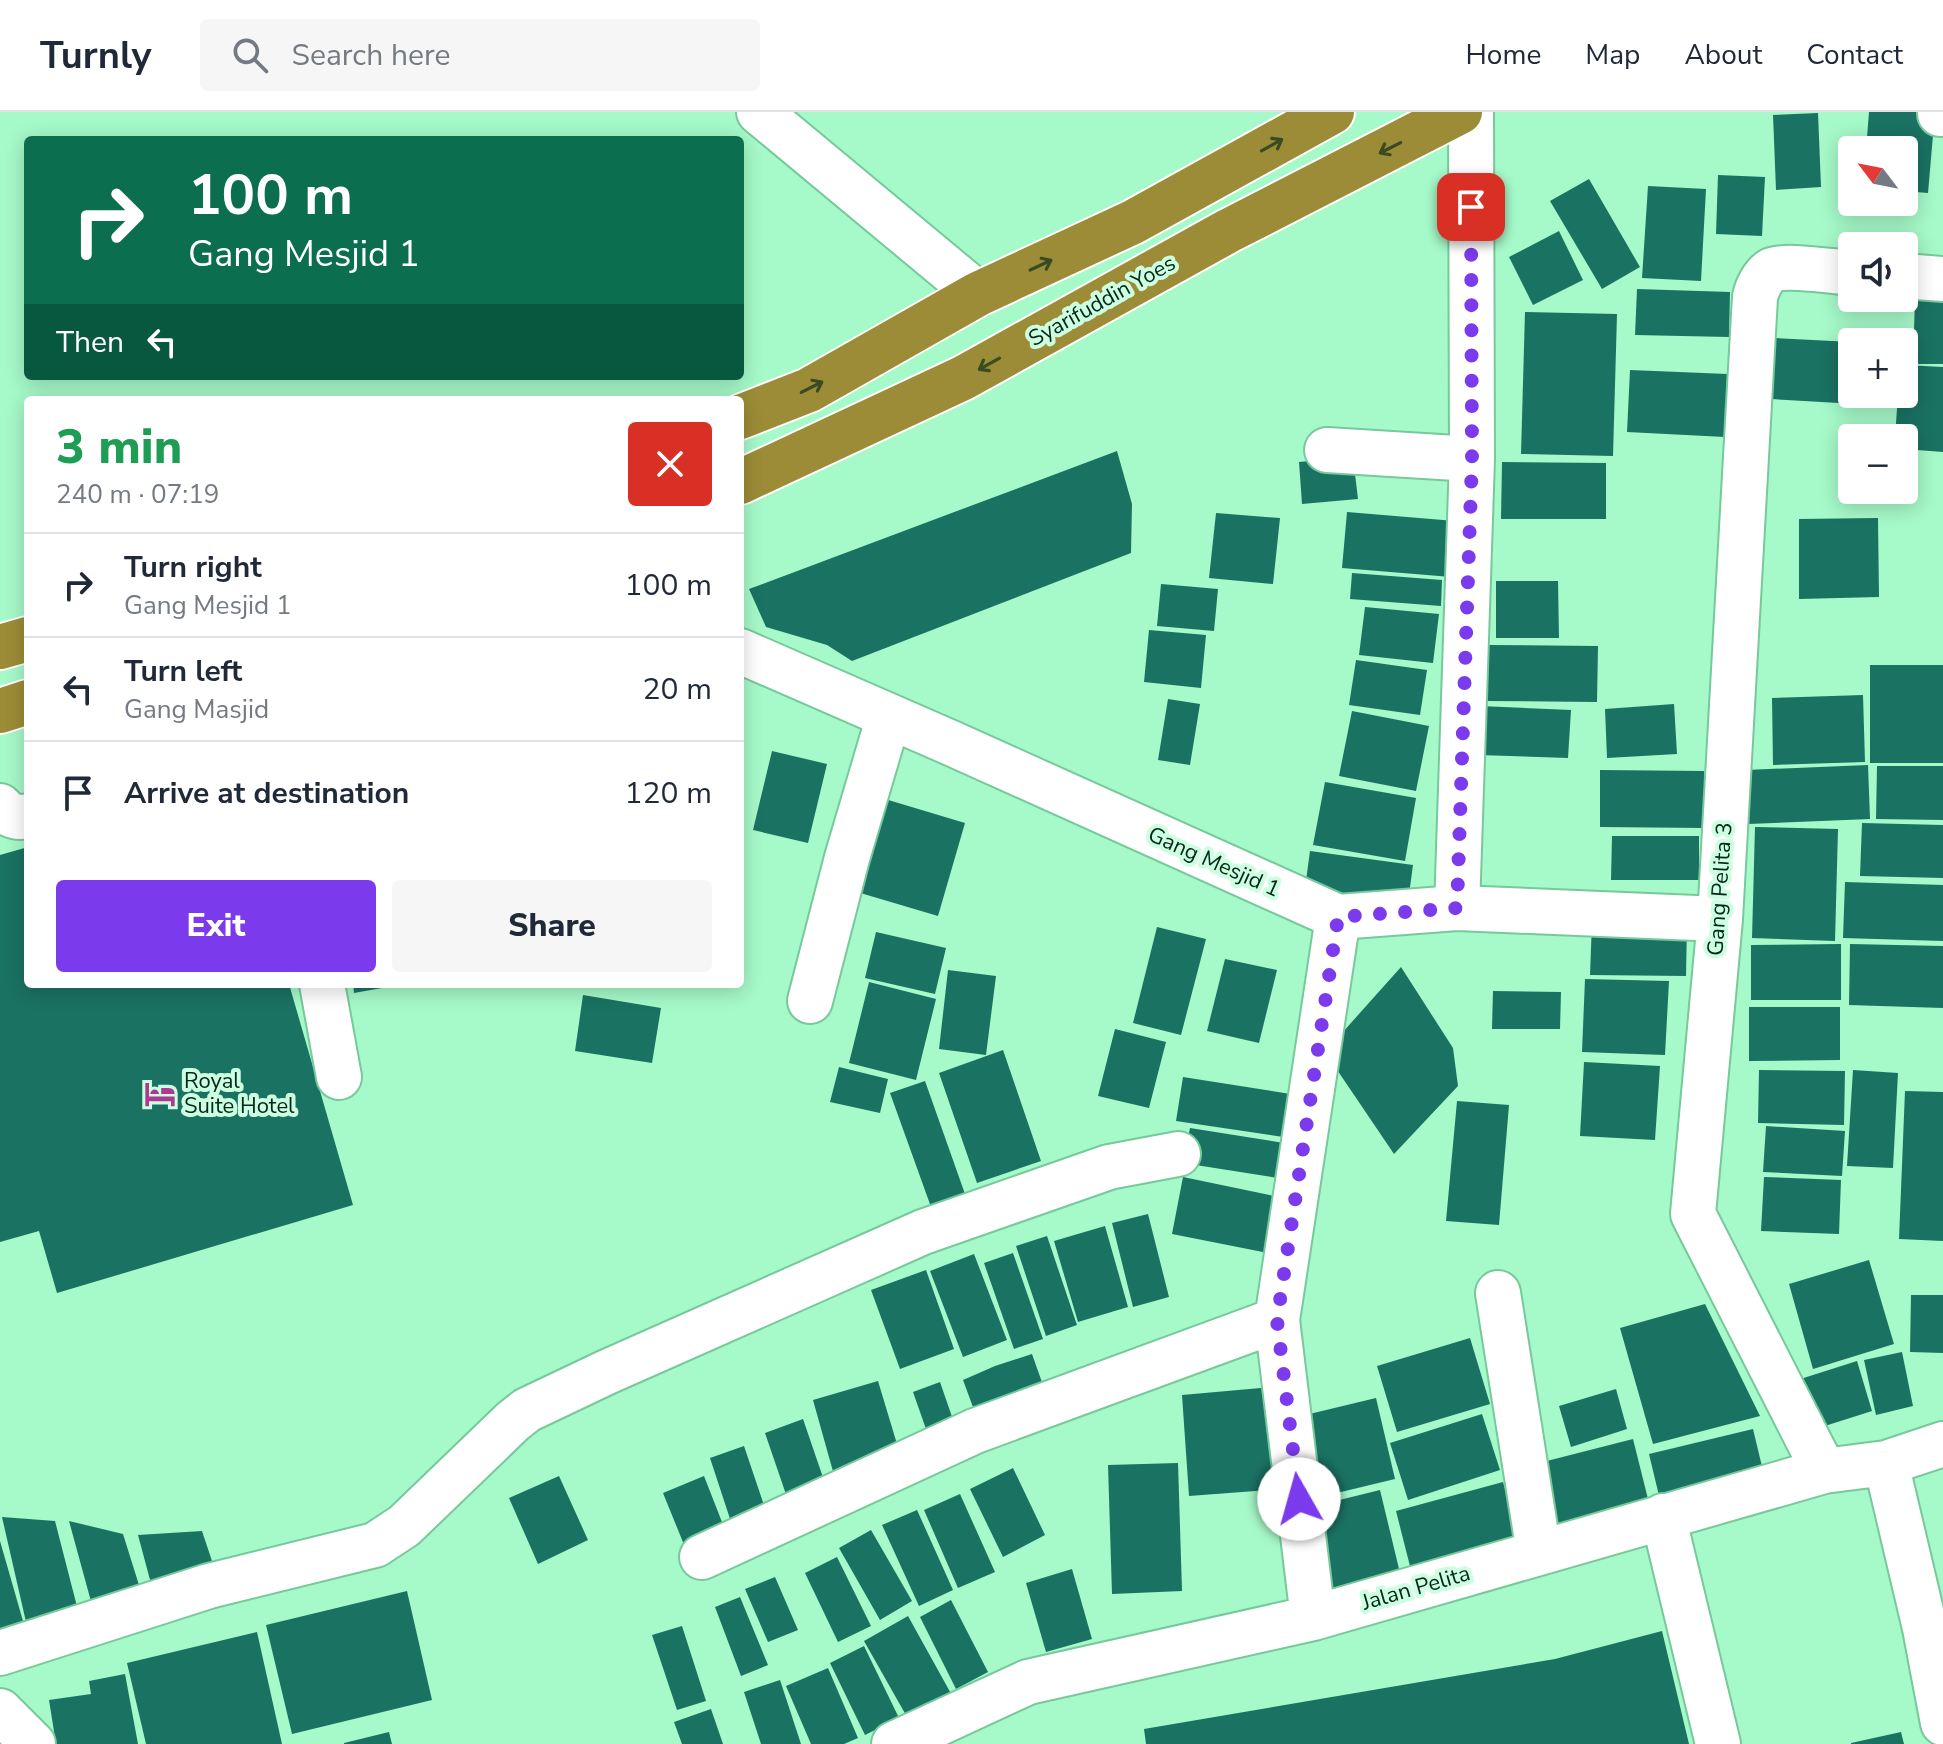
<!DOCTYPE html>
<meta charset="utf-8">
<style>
:root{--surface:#fff;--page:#f6f6f7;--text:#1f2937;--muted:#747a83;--line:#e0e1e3;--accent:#7c3aed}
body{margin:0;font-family:"Nunito Sans",sans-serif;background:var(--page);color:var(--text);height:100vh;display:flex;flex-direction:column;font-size:30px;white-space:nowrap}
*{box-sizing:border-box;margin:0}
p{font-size:26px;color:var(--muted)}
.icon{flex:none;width:44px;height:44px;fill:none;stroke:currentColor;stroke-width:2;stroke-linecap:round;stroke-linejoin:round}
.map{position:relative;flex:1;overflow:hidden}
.sheet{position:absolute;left:24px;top:284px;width:720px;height:592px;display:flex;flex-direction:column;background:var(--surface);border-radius:8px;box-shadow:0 4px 20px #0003}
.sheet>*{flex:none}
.guide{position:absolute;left:24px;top:24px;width:720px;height:244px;border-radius:8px;box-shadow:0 4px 20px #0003;background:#0b6e4f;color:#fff;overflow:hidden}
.needle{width:52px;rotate:302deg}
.fabs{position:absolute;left:1838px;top:24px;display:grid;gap:16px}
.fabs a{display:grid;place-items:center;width:80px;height:80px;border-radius:8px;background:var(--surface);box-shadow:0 4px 20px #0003;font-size:40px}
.pin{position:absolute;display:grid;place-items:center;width:68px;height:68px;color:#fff;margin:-34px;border-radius:16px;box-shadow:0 4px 12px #0006}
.me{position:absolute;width:88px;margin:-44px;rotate:353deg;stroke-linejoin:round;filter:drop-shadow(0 0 6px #0008)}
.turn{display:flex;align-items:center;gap:28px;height:168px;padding:0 32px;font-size:36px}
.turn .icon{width:104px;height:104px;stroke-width:2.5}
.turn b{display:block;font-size:56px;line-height:68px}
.then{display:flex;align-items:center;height:76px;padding:0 32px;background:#0003;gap:16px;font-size:30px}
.round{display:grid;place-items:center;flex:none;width:84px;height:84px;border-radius:8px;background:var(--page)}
.overview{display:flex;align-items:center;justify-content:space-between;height:136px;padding:0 32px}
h1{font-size:48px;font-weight:800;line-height:60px;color:#1e9e55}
.primary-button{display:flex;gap:16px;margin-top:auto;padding:16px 32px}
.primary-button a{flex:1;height:92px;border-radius:8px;background:var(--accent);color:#fff;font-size:32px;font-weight:800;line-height:92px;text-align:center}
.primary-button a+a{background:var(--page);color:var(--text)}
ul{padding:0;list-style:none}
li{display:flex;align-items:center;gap:24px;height:104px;padding:0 32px;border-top:2px solid var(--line)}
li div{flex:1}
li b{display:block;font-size:30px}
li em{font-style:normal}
header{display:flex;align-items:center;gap:48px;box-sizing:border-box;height:112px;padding:0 40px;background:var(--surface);border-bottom:2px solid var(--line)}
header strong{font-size:38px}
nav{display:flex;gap:44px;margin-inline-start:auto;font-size:28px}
.search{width:560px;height:72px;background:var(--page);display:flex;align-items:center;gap:20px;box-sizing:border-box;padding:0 28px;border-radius:8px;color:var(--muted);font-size:30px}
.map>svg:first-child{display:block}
</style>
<header>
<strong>Turnly</strong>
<div class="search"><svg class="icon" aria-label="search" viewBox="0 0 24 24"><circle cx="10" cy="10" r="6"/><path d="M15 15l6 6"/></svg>Search here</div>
<nav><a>Home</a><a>Map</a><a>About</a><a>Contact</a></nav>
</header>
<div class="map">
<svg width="1943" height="1632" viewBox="0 0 1943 1632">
<rect width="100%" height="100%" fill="#a6f9c9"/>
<path fill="#1a7263" d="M1869 0H1935L1928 81 1904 79V38H1866Z
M1818 1 1821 75 1776 78 1773 3Z
M1718 63 1765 65 1762 124 1716 122Z
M1589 67 1640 155 1602 177 1550 89Z
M1648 74 1706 77 1701 169 1642 166Z
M1559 119 1583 168 1533 193 1509 145Z
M1637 177 1730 180 1729 225 1635 223Z
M1915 185H1943V252H1913Z
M1525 200 1617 202 1613 344 1521 342Z
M1775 226 1852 230V282H1873V293L1771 287Z
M1904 253 1943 255V340L1904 337V326H1895L1898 282H1904Z
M1630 258 1727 262 1725 325 1627 320Z
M1117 339 1132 392 1131 441 852 549 827 533 766 515 749 477Z
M1353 345 1358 387 1302 392 1299 350Z
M1502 350 1606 351V407H1501Z
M1347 400 1455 409 1451 465 1342 456Z
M1216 401 1280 406 1273 472 1209 466Z
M1878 406 1879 485 1799 487V407Z
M1352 461 1442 468 1441 494 1350 487Z
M1496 469H1558L1559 526H1496Z
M1161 472 1218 477 1214 519 1157 514Z
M1365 495 1439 502 1433 551 1359 543Z
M1149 518 1206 523 1201 576 1144 570Z
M1487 533 1598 534 1597 590 1486 589Z
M1356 548 1427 558 1420 603 1349 593Z
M1870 553H1943V651H1870Z
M1863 583 1865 650 1773 653 1772 586Z
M1168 587 1200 592 1190 653 1158 648Z
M1674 592 1677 642 1607 646 1605 597Z
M1480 594 1571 598 1568 646 1478 643Z
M1352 599 1429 614 1416 679 1339 664Z
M772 639 827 652 808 731 753 718Z
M1868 653 1870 707 1748 712 1746 658Z
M1877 654H1943V708L1876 707Z
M1600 658 1704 659V716L1600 715Z
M1325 670 1416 686 1405 749 1313 733Z
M885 687 965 711 938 804 857 780Z
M1862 711 1943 713V766L1860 764Z
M1755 715 1838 717 1835 829 1752 826Z
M1612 724H1699V768H1611Z
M28 735V872H289L353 1093 57 1181 39 1119 0 1130V743Z
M1310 739 1413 753 1408 790 1305 776Z
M1845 770 1943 773V829L1843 826Z
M1592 810 1687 812 1686 864 1590 863Z
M1157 815 1206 827 1181 923 1133 911Z
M876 820 946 836 935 882 865 866Z
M1841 832V888H1751V833Z
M1850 832 1943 834V896L1849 893Z
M1225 847 1277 858 1259 931 1207 919Z
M1401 855 1453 936 1458 974 1394 1042 1325 940Z
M948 858 996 864 986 943 939 937Z
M1585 867 1669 869 1665 943 1582 940Z
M869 870 936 887 916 968 849 951Z
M353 872H393V874L354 881Z
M1493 879 1561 880 1560 917H1492Z
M583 883 661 896 652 951 575 939Z
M1749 895H1840V948L1749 949Z
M1115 917 1166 930 1149 996 1098 984Z
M1003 938 1041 1049 977 1071 939 961Z
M1584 950 1660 954 1655 1028 1580 1024Z
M839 955 888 967 880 1001 830 990Z
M1759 958 1845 959 1844 1013 1758 1011Z
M1853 958 1898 961 1893 1056 1847 1054Z
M1183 965 1297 983 1290 1026 1176 1009Z
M925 969 965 1082 931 1095 890 981Z
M1905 979 1943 980V1129L1899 1127Z
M1457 989 1509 993 1499 1113 1446 1109Z
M1766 1014 1845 1019 1842 1064 1763 1060Z
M1190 1016 1290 1032 1284 1067 1183 1051Z
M1183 1065 1279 1085 1268 1141 1172 1122Z
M1764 1065 1841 1068 1839 1122 1761 1119Z
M1148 1102 1169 1185 1133 1195 1112 1111Z
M1105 1114 1128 1195 1078 1210 1054 1129Z
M1047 1124 1077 1213 1046 1224 1016 1134Z
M1013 1141 1043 1227 1014 1237 984 1151Z
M974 1142 1007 1228 963 1245 930 1159Z
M1869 1148 1894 1232 1813 1257 1789 1172Z
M926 1158 954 1237 900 1257 871 1178Z
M1911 1183H1943V1241L1910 1240Z
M1705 1192 1760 1304 1653 1332 1620 1216Z
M1470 1226 1490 1292 1397 1320 1377 1254Z
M1902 1240 1913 1294 1876 1303 1864 1248Z
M1032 1242 1049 1290 980 1314 963 1268 995 1254Z
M1857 1249 1872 1299 1806 1320 1791 1270Z
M878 1269 900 1342 834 1363 813 1288Z
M940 1270 959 1325 932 1334 913 1280Z
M1273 1275 1281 1377 1189 1384 1182 1283Z
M1616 1277 1627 1317 1571 1335 1559 1294Z
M1376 1286 1395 1367 1316 1386 1297 1305Z
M1482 1302 1500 1358 1408 1388 1390 1331Z
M803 1307 829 1383 791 1397 765 1321Z
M1753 1317 1765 1367 1661 1392 1649 1342Z
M1633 1327 1649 1391 1555 1415 1539 1351Z
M744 1334 770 1411 735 1422 710 1346Z
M1178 1351 1182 1479 1112 1482 1108 1353Z
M1013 1356 1045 1423 1003 1445 970 1377Z
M559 1364 588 1428 538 1452 509 1386Z
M704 1364 729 1428 689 1445 663 1381Z
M1503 1370 1522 1437 1413 1466 1396 1399Z
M1380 1378 1400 1461 1323 1480 1303 1397Z
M960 1382 995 1460 958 1476 924 1398Z
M917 1398 953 1478 919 1494 882 1413Z
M2 1405 55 1409 81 1510 29 1523Z
M69 1409 123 1422 144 1489 95 1504Z
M871 1418 912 1489 880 1508 839 1436Z
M202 1419 215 1458 153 1479 138 1423Z
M0 1429 27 1523 0 1530Z
M837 1445 871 1514 838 1530 805 1461Z
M1072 1457 1092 1527 1046 1540 1026 1471Z
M775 1465 798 1518 768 1530 745 1477Z
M407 1479 432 1588 292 1622 266 1513Z
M740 1485 768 1553 741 1564 715 1495Z
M951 1488 988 1560 956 1577 920 1505Z
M908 1504 954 1587 911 1612 864 1529Z
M682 1514 706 1589 677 1598 652 1523Z
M1662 1519 1689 1632H1146L1144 1617 1555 1547Z
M257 1520 282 1632H146L127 1551Z
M864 1534 899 1606 865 1623 830 1551Z
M828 1556 858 1626 844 1632H811L786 1574Z
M125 1562 138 1632H56L49 1588 91 1582 89 1569Z
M780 1568 801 1632H761L744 1580Z
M711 1597 723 1632H682L674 1610Z
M389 1620 392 1632H344V1631Z
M1901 1620 1904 1632H1851V1631Z"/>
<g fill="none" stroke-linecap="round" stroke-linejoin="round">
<defs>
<path id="minor" d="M759 0 978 182
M1940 2V0
M1904 164 1943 167
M1327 338 1472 347
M740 539 951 631 1338 805 1457 796 1720 807
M0 694C8 703 16 707 28 704
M1457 796 1472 347 1471 0
M322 872 339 965
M810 889 847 746 889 604
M1498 1181 1539 1441
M1886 1351 1925 1516 1943 1611
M1824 1359 1693 1102 1720 807 1755 185C1757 176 1763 163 1772 158 1783 152 1837 160 1852 161
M1663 1404 1718 1632
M702 1445 975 1319 1277 1208
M1313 1506 1277 1208 1338 805
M0 1541 209 1474 375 1433 404 1414 513 1309 527 1298 607 1260 923 1120 1109 1055 1178 1042
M0 1599 33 1632
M894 1632 1028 1570 1313 1506 1824 1359 1886 1351 1943 1332"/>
<path id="highway" d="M740 305 809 278 978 182 1133 110 1332 0
M740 370 963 266 1228 119 1460 0
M0 535 28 527
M0 599 28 590"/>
</defs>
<use href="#minor" stroke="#77c99b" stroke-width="48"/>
<use href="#highway" stroke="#fff" stroke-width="48"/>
<use href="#minor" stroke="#fff" stroke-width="44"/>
<use href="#highway" stroke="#9c8c37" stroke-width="44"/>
</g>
<defs><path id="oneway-shaft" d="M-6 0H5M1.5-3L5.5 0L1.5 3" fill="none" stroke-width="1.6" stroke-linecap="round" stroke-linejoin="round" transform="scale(2)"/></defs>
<g stroke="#394b22">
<use href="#oneway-shaft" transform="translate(1272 33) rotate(-29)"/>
<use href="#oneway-shaft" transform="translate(1390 36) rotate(153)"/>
<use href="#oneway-shaft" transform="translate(1041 153) rotate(-25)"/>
<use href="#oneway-shaft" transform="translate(989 252) rotate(151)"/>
<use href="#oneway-shaft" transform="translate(812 275) rotate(-27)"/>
</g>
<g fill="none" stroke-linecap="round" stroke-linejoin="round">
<path stroke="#7c3aed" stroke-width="14" stroke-dasharray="0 25.2" d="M1299 1387 1277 1208 1338 805 1457 796 1472 347 1471 95"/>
</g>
<defs>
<symbol id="hotel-bare" viewBox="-9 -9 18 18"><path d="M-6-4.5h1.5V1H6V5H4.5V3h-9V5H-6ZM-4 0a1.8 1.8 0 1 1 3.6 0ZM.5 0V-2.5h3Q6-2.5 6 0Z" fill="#ad3993" stroke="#cefee1" stroke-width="2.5" paint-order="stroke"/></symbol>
</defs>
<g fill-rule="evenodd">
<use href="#hotel-bare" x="138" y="960" width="44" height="44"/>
</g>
<g text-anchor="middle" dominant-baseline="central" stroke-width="8" stroke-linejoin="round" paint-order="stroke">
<g font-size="22" fill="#042817" stroke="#cefee1">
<text transform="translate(1102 189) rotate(-29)">Syarifuddin Yoes</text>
<text transform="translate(1214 750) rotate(24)">Gang Mesjid 1</text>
<text transform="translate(1720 777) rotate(-86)">Gang Pelita 3</text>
<text transform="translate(1416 1476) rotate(-16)">Jalan Pelita</text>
</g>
<g font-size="22" fill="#042817" stroke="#cefee1" text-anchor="start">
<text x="184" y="969">Royal<tspan x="184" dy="25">Suite Hotel</tspan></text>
</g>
</g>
</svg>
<div class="fabs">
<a><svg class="needle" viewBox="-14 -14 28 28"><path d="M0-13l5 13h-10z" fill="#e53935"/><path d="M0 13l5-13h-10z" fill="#747a83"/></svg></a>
<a><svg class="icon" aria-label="sound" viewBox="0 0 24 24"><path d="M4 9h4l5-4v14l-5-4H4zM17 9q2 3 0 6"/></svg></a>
<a>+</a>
<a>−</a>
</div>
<div class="pin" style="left:1471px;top:95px;background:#d93025"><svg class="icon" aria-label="arrive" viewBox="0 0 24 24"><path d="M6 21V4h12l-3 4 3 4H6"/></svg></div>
<svg class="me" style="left:1299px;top:1387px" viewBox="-20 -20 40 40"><circle r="19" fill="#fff"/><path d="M0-13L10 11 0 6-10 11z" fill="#7c3aed"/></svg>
<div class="guide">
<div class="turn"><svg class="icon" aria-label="right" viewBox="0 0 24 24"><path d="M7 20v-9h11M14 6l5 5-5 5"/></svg><div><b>100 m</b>Gang Mesjid 1</div></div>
<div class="then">Then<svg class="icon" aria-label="left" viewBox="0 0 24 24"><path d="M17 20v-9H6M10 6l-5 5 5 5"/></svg></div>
</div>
<section class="sheet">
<div class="overview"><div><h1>3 min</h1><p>240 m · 07:19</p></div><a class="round" style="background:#d93025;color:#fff"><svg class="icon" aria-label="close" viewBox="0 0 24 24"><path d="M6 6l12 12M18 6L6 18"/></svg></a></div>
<ul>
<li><svg class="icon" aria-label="right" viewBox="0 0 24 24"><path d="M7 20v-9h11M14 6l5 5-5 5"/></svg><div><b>Turn right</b><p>Gang Mesjid 1</p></div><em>100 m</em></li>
<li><svg class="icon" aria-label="left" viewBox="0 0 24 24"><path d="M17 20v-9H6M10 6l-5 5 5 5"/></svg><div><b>Turn left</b><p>Gang Masjid</p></div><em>20 m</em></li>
<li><svg class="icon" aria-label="arrive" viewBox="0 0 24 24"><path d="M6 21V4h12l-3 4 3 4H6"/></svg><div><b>Arrive at destination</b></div><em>120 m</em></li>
</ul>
<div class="primary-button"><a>Exit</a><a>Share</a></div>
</section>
</div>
